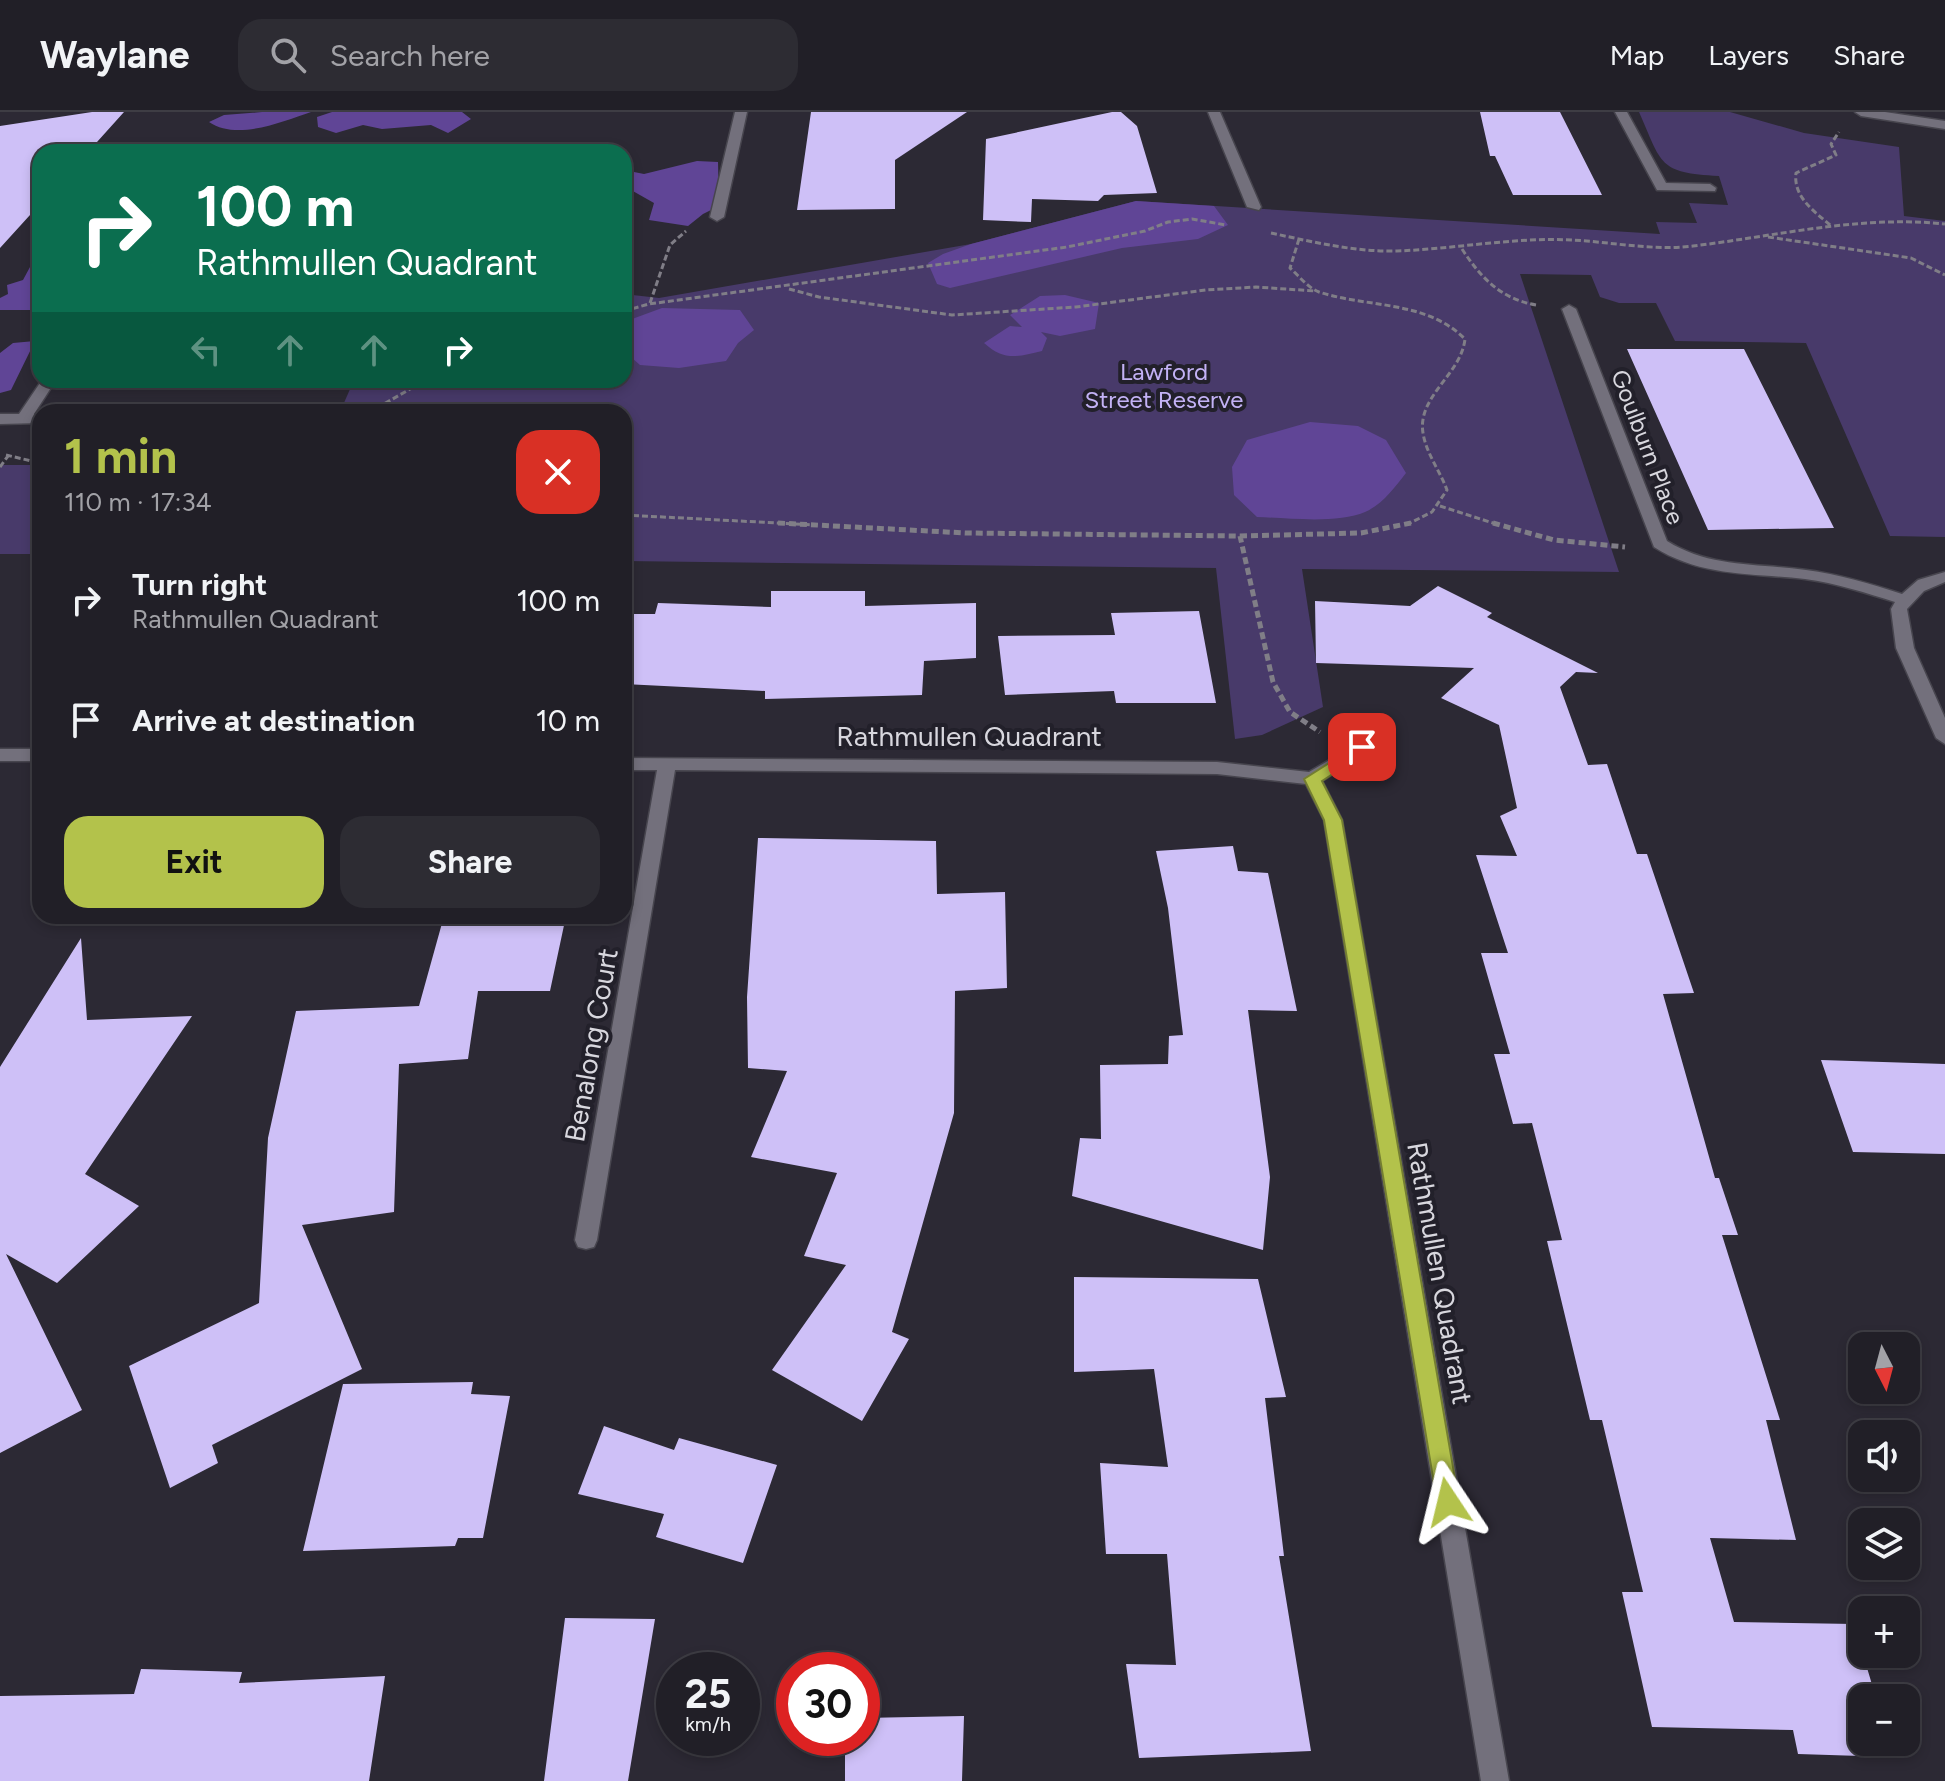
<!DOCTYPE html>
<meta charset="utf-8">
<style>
:root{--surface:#211f27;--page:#2d2c33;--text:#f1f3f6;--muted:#a2a2a7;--line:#3e3d44;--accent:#b3c24b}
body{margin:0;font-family:Figtree,sans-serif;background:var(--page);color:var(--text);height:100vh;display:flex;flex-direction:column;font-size:30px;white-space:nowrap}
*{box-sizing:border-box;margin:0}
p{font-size:26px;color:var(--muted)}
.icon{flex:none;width:44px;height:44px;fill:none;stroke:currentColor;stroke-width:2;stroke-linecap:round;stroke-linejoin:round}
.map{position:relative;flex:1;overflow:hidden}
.panel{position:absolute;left:32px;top:292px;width:600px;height:520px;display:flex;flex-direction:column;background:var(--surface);border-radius:24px;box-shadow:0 4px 12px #0003,0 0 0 2px var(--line)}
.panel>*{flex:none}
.hud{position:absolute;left:32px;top:32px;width:600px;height:244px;border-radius:24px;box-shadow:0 4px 12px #0003,0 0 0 2px var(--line);background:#0b6e4f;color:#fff;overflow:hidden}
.needle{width:52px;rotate:174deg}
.fabs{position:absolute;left:1848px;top:1220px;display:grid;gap:16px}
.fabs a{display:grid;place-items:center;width:72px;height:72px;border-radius:16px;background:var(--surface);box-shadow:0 4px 12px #0003,0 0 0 2px var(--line);font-size:40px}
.speed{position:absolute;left:656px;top:1540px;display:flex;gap:16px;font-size:40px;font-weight:700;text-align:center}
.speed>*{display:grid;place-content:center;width:104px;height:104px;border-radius:50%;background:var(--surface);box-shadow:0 4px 12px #0003,0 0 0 2px var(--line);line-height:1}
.speed small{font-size:20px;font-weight:400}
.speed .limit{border:12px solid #d22;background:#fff;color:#111}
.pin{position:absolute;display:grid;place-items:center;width:68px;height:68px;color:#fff;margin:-34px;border-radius:16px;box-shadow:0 4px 12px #0006}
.me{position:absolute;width:88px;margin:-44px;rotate:350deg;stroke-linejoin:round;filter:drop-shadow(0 0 6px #0008)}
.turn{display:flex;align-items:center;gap:28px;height:168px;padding:0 32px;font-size:36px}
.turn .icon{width:104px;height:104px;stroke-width:2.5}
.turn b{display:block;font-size:56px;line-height:68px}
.lanes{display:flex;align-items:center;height:76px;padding:0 32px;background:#0003;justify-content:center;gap:40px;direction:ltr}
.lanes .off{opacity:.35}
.round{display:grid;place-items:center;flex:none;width:84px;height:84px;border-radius:24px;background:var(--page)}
.overview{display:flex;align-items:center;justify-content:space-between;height:136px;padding:0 32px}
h1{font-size:48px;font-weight:700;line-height:60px;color:var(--accent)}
.button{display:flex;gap:16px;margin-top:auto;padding:16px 32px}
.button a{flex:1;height:92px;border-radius:24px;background:var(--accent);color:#111;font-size:32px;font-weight:700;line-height:92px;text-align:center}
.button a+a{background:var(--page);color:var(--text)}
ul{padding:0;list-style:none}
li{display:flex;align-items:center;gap:24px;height:120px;padding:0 32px}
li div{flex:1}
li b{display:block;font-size:30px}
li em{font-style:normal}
header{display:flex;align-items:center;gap:48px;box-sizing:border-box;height:112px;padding:0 40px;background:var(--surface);border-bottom:2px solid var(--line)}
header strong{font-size:38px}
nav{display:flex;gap:44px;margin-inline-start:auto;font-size:28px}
.search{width:560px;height:72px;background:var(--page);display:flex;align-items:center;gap:20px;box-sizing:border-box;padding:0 28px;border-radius:24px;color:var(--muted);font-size:30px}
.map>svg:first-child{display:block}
</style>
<header>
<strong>Waylane</strong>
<div class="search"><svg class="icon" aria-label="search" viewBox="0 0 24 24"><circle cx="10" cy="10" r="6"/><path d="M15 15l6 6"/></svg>Search here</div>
<nav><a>Map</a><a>Layers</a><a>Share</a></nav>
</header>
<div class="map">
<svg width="1945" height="1669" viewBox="0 0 1945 1669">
<rect width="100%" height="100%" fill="#2c2934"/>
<path fill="#483a6a" d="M1639 0H1730L1804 21 1899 35 1904 104 1945 109V425L1890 424 1806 231 1675 229 1656 191H1619L1600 185 1591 163 1520 162 1619 460 1302 457 1323 595 1262 623 1235 627 1216 456 624 449V300H340L354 268H624V182L659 186 971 132 1136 89 1660 122 1656 110 1697 111 1689 91 1728 93 1719 64C1658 61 1662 52 1639 0Z
M0 353H40V442H0Z"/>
<path fill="#604596" d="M262 0H311C281 10 237 29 209 10L224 3Z
M332 0H462L471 7 448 21 431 13 382 17 363 13 336 21 318 15 317 5Z
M697 49 718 50 719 94 703 102 688 114 649 108 654 91 624 74 629 59 644 62Z
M1136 89 1214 94 1228 113 1198 127 1122 136 950 176 937 172 928 151 943 142 971 132Z
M40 147V198H0V186L8 182 7 173 23 168 30 155Z
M1065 183 1099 191 1095 217 1060 224 1041 220 1047 226 1042 239C1017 245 1004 249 984 231L1010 214 1022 215 1010 203 1040 184Z
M662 196 740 198 754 218 738 231 726 249 679 256 640 253 624 239V210Z
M35 229 11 278 0 281V241L13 231Z
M1310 310 1358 314 1386 328 1406 361C1395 375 1383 392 1365 400 1338 412 1287 406 1257 405L1234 383 1232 355 1247 328Z"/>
<path fill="#cec0f7" d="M92 0H124L88 40H40V92L0 136V14Z
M811 0H967L895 48V97L797 98Z
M1112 0H1121L1137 14 1157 81 1104 83 1098 89 1032 87 1031 110 983 108 986 27Z
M1480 0H1560L1602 83H1513L1495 44H1490Z
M1627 237H1744L1834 416 1708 418Z
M1438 474 1492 501 1487 505 1598 561 1576 560 1560 575 1588 653 1607 652 1637 742H1647L1694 881 1663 882 1715 1066H1719L1738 1123H1722L1780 1308H1766L1796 1428 1710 1426 1734 1510 1854 1512 1876 1586H1862V1630H1888L1892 1645 1798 1642 1793 1618 1652 1615 1622 1480H1643L1602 1308H1590L1547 1129 1562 1128 1532 1011 1513 1012 1494 942H1510L1481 841H1508L1476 743 1517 744 1500 704 1517 696 1499 613 1441 586 1474 556 1316 551 1315 489 1410 494Z
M771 479H865V494L976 491V546L924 549 922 583 765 587V579L624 572V502H655L658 491 771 495Z
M1199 499 1216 591H1116L1114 579 1005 583 998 524 1115 523 1111 501Z
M758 726 936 729 937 782 1005 780 1007 876 955 879 954 1001 892 1220 909 1227 862 1309 772 1258 846 1153 804 1144 837 1061 751 1045 787 959 748 956 747 885Z
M1233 734 1238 759 1268 761 1297 899 1248 898 1270 1065 1263 1138 1072 1084 1080 1026 1101 1027 1100 953 1168 952 1169 924 1183 923 1168 796 1156 739Z
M444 804H566L550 879H478L468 947 399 952 394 1100 302 1113 362 1257 212 1333 218 1351 170 1376 129 1254 259 1191 268 1026 296 899 419 894Z
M81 826 87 908 192 904 85 1062 139 1094 57 1171 6 1142 82 1298 0 1341V955Z
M1821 948 1945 952V1042L1853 1040Z
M1074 1165 1258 1167 1286 1285 1265 1286 1284 1444H1279L1311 1639 1139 1646 1126 1552 1176 1553 1167 1442H1106L1100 1351 1168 1355 1154 1257 1074 1260Z
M473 1270 471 1282 510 1284 483 1426H458L455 1434 303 1439 343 1272Z
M604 1314 674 1338 679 1326 777 1353 743 1451 656 1425 664 1402 578 1382Z
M565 1506 655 1507 628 1669H544Z
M141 1557 242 1560 239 1571 385 1564 369 1669H0V1584L134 1582Z
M964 1604 962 1669H845V1626H862V1606Z"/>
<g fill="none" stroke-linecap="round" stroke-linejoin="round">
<defs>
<path id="street" d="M735 0H747L724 105 717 109 710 105Z
M1208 0H1220L1261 95 1259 98 1247 95Z
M1615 0H1627L1666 71 1710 72 1716 76 1715 79 1657 78Z
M1855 0H1885L1945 9V17L1861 4Z
M1569 193 1576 197 1667 429C1710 456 1757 451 1806 458 1838 462 1871 472 1902 482L1918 468 1945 460V470L1924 479 1907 497 1914 536 1945 606V632L1936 626 1896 536 1891 497 1895 490C1866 481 1836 471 1805 467 1752 461 1701 465 1654 435L1562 197Z
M42 268H56L34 302 40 303V311L0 312V302H19Z
M1362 629 1368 631 1371 635 1368 639 1322 669 1342 708 1509 1669H1481L1324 708 1306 672 1217 662 675 658 597 1128 594 1135 586 1137 578 1135 575 1128 657 658H624V646L1217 650 1309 660Z
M0 637H40V649H0Z"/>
</defs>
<use href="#street" stroke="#47454e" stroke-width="3"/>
<path stroke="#807e87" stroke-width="3" stroke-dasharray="6 3" stroke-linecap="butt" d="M1830 113C1814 99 1793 85 1796 61L1836 43 1831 32 1839 20
M1271 121C1313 130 1354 140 1397 139 1454 137 1514 125 1572 128 1612 130 1652 139 1693 134 1777 124 1860 103 1945 112
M1768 125 1911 146 1945 163
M1299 127 1290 156C1298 163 1308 176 1319 180 1368 196 1426 188 1465 227 1461 263 1417 284 1423 321 1426 341 1440 359 1447 378L1432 400 1406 413
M1462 137C1481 166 1501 187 1536 193
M789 177 819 185 952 203 1076 195 1206 178 1256 175 1315 179
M650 191 670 133 686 119
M624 199 649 192 1067 135 1145 119 1168 110 1192 107 1226 113
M324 300 333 297H375L426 268
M6 343 40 351
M0 355 8 344
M1440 394 1499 413
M624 403 816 413"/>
<path stroke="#807e87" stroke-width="5" stroke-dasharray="7 4" stroke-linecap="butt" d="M778 411 966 421 1240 424 1273 570 1290 600 1320 620
M1493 411 1554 428 1625 435
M1240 424 1361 421 1411 411"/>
<use href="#street" fill="#73707c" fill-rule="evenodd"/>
</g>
<path fill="#b3c24b" stroke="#747e31" stroke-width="2" d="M1362 630 1370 635 1368 639 1322 669 1342 708 1459 1390 1456 1397 1448 1400 1440 1397 1437 1390 1324 708 1304 667Z"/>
<g text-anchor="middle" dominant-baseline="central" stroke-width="8" stroke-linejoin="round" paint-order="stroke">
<g font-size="24" fill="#c3b2f5" stroke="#22202a">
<text x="1164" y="259">Lawford<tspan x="1164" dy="28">Street Reserve</tspan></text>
</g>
<g font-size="24" fill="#d8d7de" stroke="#22202a">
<text transform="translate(1648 335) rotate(69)">Goulburn Place</text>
</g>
<g font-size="28" fill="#d8d7de" stroke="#22202a">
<text x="969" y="624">Rathmullen Quadrant</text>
<text transform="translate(591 933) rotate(-80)">Benalong Court</text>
<text transform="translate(1440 1161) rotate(80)">Rathmullen Quadrant</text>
</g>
</g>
</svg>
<div class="fabs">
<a><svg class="needle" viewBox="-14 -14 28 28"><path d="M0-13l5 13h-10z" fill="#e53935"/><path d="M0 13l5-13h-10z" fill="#a2a2a7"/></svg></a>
<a><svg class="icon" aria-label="sound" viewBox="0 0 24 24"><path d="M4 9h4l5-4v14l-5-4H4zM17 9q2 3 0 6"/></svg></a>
<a><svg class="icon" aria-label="layers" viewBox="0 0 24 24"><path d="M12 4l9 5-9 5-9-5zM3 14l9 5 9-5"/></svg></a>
<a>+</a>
<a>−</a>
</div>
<div class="speed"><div>25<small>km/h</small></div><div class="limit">30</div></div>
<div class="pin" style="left:1362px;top:635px;background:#d93025"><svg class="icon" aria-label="arrive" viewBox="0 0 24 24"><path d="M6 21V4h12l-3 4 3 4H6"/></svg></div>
<svg class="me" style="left:1448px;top:1390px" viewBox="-20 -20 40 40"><path d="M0-17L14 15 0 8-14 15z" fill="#b3c24b" stroke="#fff" stroke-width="4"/></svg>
<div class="hud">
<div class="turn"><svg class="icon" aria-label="right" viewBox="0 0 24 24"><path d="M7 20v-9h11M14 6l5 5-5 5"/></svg><div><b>100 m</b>Rathmullen Quadrant</div></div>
<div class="lanes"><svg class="icon off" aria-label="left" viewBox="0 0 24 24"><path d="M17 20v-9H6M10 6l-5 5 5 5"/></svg><svg class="icon off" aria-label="ahead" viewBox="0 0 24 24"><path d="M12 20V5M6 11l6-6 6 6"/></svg><svg class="icon off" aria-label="ahead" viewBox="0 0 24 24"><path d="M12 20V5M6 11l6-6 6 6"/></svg><svg class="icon" aria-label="right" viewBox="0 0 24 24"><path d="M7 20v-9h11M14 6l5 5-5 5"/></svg></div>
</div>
<section class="panel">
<div class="overview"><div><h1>1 min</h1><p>110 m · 17:34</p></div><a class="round" style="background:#d93025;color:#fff"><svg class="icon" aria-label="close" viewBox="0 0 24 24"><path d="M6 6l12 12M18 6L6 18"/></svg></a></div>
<ul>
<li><svg class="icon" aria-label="right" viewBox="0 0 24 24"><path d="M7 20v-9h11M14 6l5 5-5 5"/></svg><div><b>Turn right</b><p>Rathmullen Quadrant</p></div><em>100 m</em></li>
<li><svg class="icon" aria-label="arrive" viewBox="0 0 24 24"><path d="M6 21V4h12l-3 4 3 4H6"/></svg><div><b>Arrive at destination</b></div><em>10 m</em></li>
</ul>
<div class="button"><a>Exit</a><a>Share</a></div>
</section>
</div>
